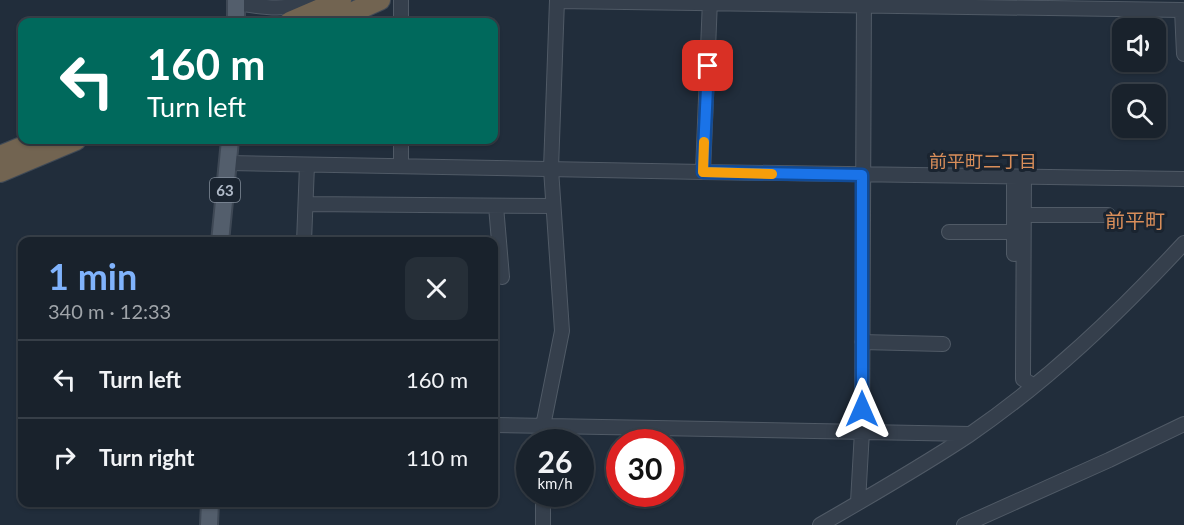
<!DOCTYPE html>
<meta charset="utf-8">
<style>
:root{--surface:#19222c;--page:#262f38;--text:#f1f3f6;--muted:#9fa4a9;--line:#373f48;--accent:#80b3fc}
body{margin:0;font-family:Lato,"Noto Sans JP",sans-serif;background:var(--page);color:var(--text);height:100vh;display:flex;flex-direction:column;font-size:22px;white-space:nowrap}
*{box-sizing:border-box;margin:0}
p{font-size:20px;color:var(--muted)}
.icon{flex:none;width:33px;height:33px;fill:none;stroke:currentColor;stroke-width:2;stroke-linecap:round;stroke-linejoin:round}
.map{position:relative;flex:1;overflow:hidden}
.panel{position:absolute;left:18px;top:237px;width:480px;height:270px;display:flex;flex-direction:column;background:var(--surface);border-radius:12px;box-shadow:0 2px 4px #0004,0 0 0 2px var(--line)}
.panel>*{flex:none}
.hud{position:absolute;left:18px;top:18px;width:480px;height:126px;border-radius:12px;box-shadow:0 2px 4px #0004,0 0 0 2px var(--line);background:#00695c;color:#fff;overflow:hidden}
.controls{position:absolute;left:1112px;top:18px;display:grid;gap:12px}
.controls a{display:grid;place-items:center;width:54px;height:54px;border-radius:12px;background:var(--surface);box-shadow:0 2px 4px #0004,0 0 0 2px var(--line);font-size:30px}
.speed{position:absolute;left:516px;top:429px;display:flex;gap:12px;font-size:30px;font-weight:700;text-align:center}
.speed>*{display:grid;place-content:center;width:78px;height:78px;border-radius:50%;background:var(--surface);box-shadow:0 2px 4px #0004,0 0 0 2px var(--line);line-height:1}
.speed small{font-size:15px;font-weight:400}
.speed .limit{border:9px solid #d22;background:#fff;color:#111}
.pin{position:absolute;display:grid;place-items:center;width:51px;height:51px;color:#fff;margin:-26px;border-radius:12px;box-shadow:0 3px 9px #0006}
.me{position:absolute;width:66px;margin:-33px;rotate:0deg;stroke-linejoin:round;filter:drop-shadow(0 0 4px #0008)}
.turn{display:flex;align-items:center;gap:21px;height:126px;padding:0 30px;font-size:27px}
.turn .icon{width:78px;height:78px;stroke-width:2.5}
.turn b{display:block;font-size:42px;line-height:51px}
.round{display:grid;place-items:center;flex:none;width:63px;height:63px;border-radius:12px;background:var(--page)}
.overview{display:flex;align-items:center;justify-content:space-between;height:102px;padding:0 30px}
h1{font-size:36px;font-weight:700;line-height:45px;color:var(--accent)}
ul{padding:0;list-style:none}
li{display:flex;align-items:center;gap:18px;height:78px;padding:0 30px;border-top:2px solid var(--line)}
li div{flex:1}
li b{display:block;font-size:22px}
li em{font-style:normal}
.map>svg:first-child{display:block}
</style>
<div class="map">
<svg width="1184" height="525" viewBox="0 0 1184 525">
<rect width="100%" height="100%" fill="#212d3b"/>
<g fill="none" stroke-linecap="round" stroke-linejoin="round">
<defs>
<path id="minor" d="M557 1 1182 10 1184 54
M236 3C263 7 285 12 310 0
M401 22V0
M228 163 703 172 1184 179
M401 165V140
M703 172 710 0
M1024 177 1023 374V379L1034 386
M306 204 553 206
M496 206 502 277
M1024 215H1108
M949 232H1014
M304 242 307 165
M1014 254V177
M862 342 943 344
M494 425 970 434
M543 442V426L562 331 551 169 557 0
M858 502 862 431 864 0
M543 525V494
M820 525C870 496 921 467 969 435 1049 380 1118 314 1184 243
M964 525 1109 460 1184 424"/>
<path id="major" d="M236 22V0
M220 242 230 140
M209 525 210 502"/>
<path id="highway" d="M290 22 341 0
M331 22 380 0
M0 156 39 140
M0 172 76 140"/>
</defs>
<use href="#minor" stroke="#505a66" stroke-width="16"/>
<use href="#major" stroke="#3e4855" stroke-width="20"/>
<use href="#highway" stroke="#404a56" stroke-width="22"/>
<use href="#minor" stroke="#353f4c" stroke-width="14"/>
<use href="#major" stroke="#535e6c" stroke-width="16"/>
<use href="#highway" stroke="#726451" stroke-width="20"/>
</g>
<g fill="none" stroke-linecap="round" stroke-linejoin="round">
<defs>
<path id="route" d="M708 66 703 172 862 175V409"/>
</defs>
<use href="#route" stroke="#114b97" stroke-width="15"/>
<use href="#route" stroke="#1a73e8" stroke-width="10"/>
<path stroke="#f59e0b" stroke-width="10" d="M704 142 703 172 772 174"/>
</g>
<g text-anchor="middle" dominant-baseline="central" stroke-width="6" stroke-linejoin="round" paint-order="stroke">
<rect fill="#1a2430" stroke="#838d9a" stroke-width="1.5" x="210" y="178" width="30" height="24" rx="4.5"/>
<g font-size="15" font-weight="bold" fill="#b0bac8">
<text x="225" y="190">63</text>
</g>
<g font-size="18" fill="#d98e5a" stroke="#1a2430">
<text x="983" y="161">前平町二丁目</text>
</g>
<g font-size="20" fill="#d98e5a" stroke="#1a2430">
<text x="1135" y="220">前平町</text>
</g>
</g>
</svg>
<div class="controls">
<a><svg class="icon" aria-label="sound" viewBox="0 0 24 24"><path d="M4 9h4l5-4v14l-5-4H4zM17 9q2 3 0 6"/></svg></a>
<a><svg class="icon" aria-label="search" viewBox="0 0 24 24"><circle cx="10" cy="10" r="6"/><path d="M15 15l6 6"/></svg></a>
</div>
<div class="speed"><div>26<small>km/h</small></div><div class="limit">30</div></div>
<div class="pin" style="left:708px;top:66px;background:#d93025"><svg class="icon" aria-label="arrive" viewBox="0 0 24 24"><path d="M6 21V4h12l-3 4 3 4H6"/></svg></div>
<svg class="me" style="left:862px;top:409px" viewBox="-20 -20 40 40"><path d="M0-17L14 15 0 8-14 15z" fill="#1a73e8" stroke="#fff" stroke-width="4"/></svg>
<div class="hud">
<div class="turn"><svg class="icon" aria-label="left" viewBox="0 0 24 24"><path d="M17 20v-9H6M10 6l-5 5 5 5"/></svg><div><b>160 m</b>Turn left</div></div>
</div>
<section class="panel">
<div class="overview"><div><h1>1 min</h1><p>340 m · 12:33</p></div><a class="round"><svg class="icon" aria-label="close" viewBox="0 0 24 24"><path d="M6 6l12 12M18 6L6 18"/></svg></a></div>
<ul>
<li><svg class="icon" aria-label="left" viewBox="0 0 24 24"><path d="M17 20v-9H6M10 6l-5 5 5 5"/></svg><div><b>Turn left</b></div><em>160 m</em></li>
<li><svg class="icon" aria-label="right" viewBox="0 0 24 24"><path d="M7 20v-9h11M14 6l5 5-5 5"/></svg><div><b>Turn right</b></div><em>110 m</em></li>
</ul>
</section>
</div>
